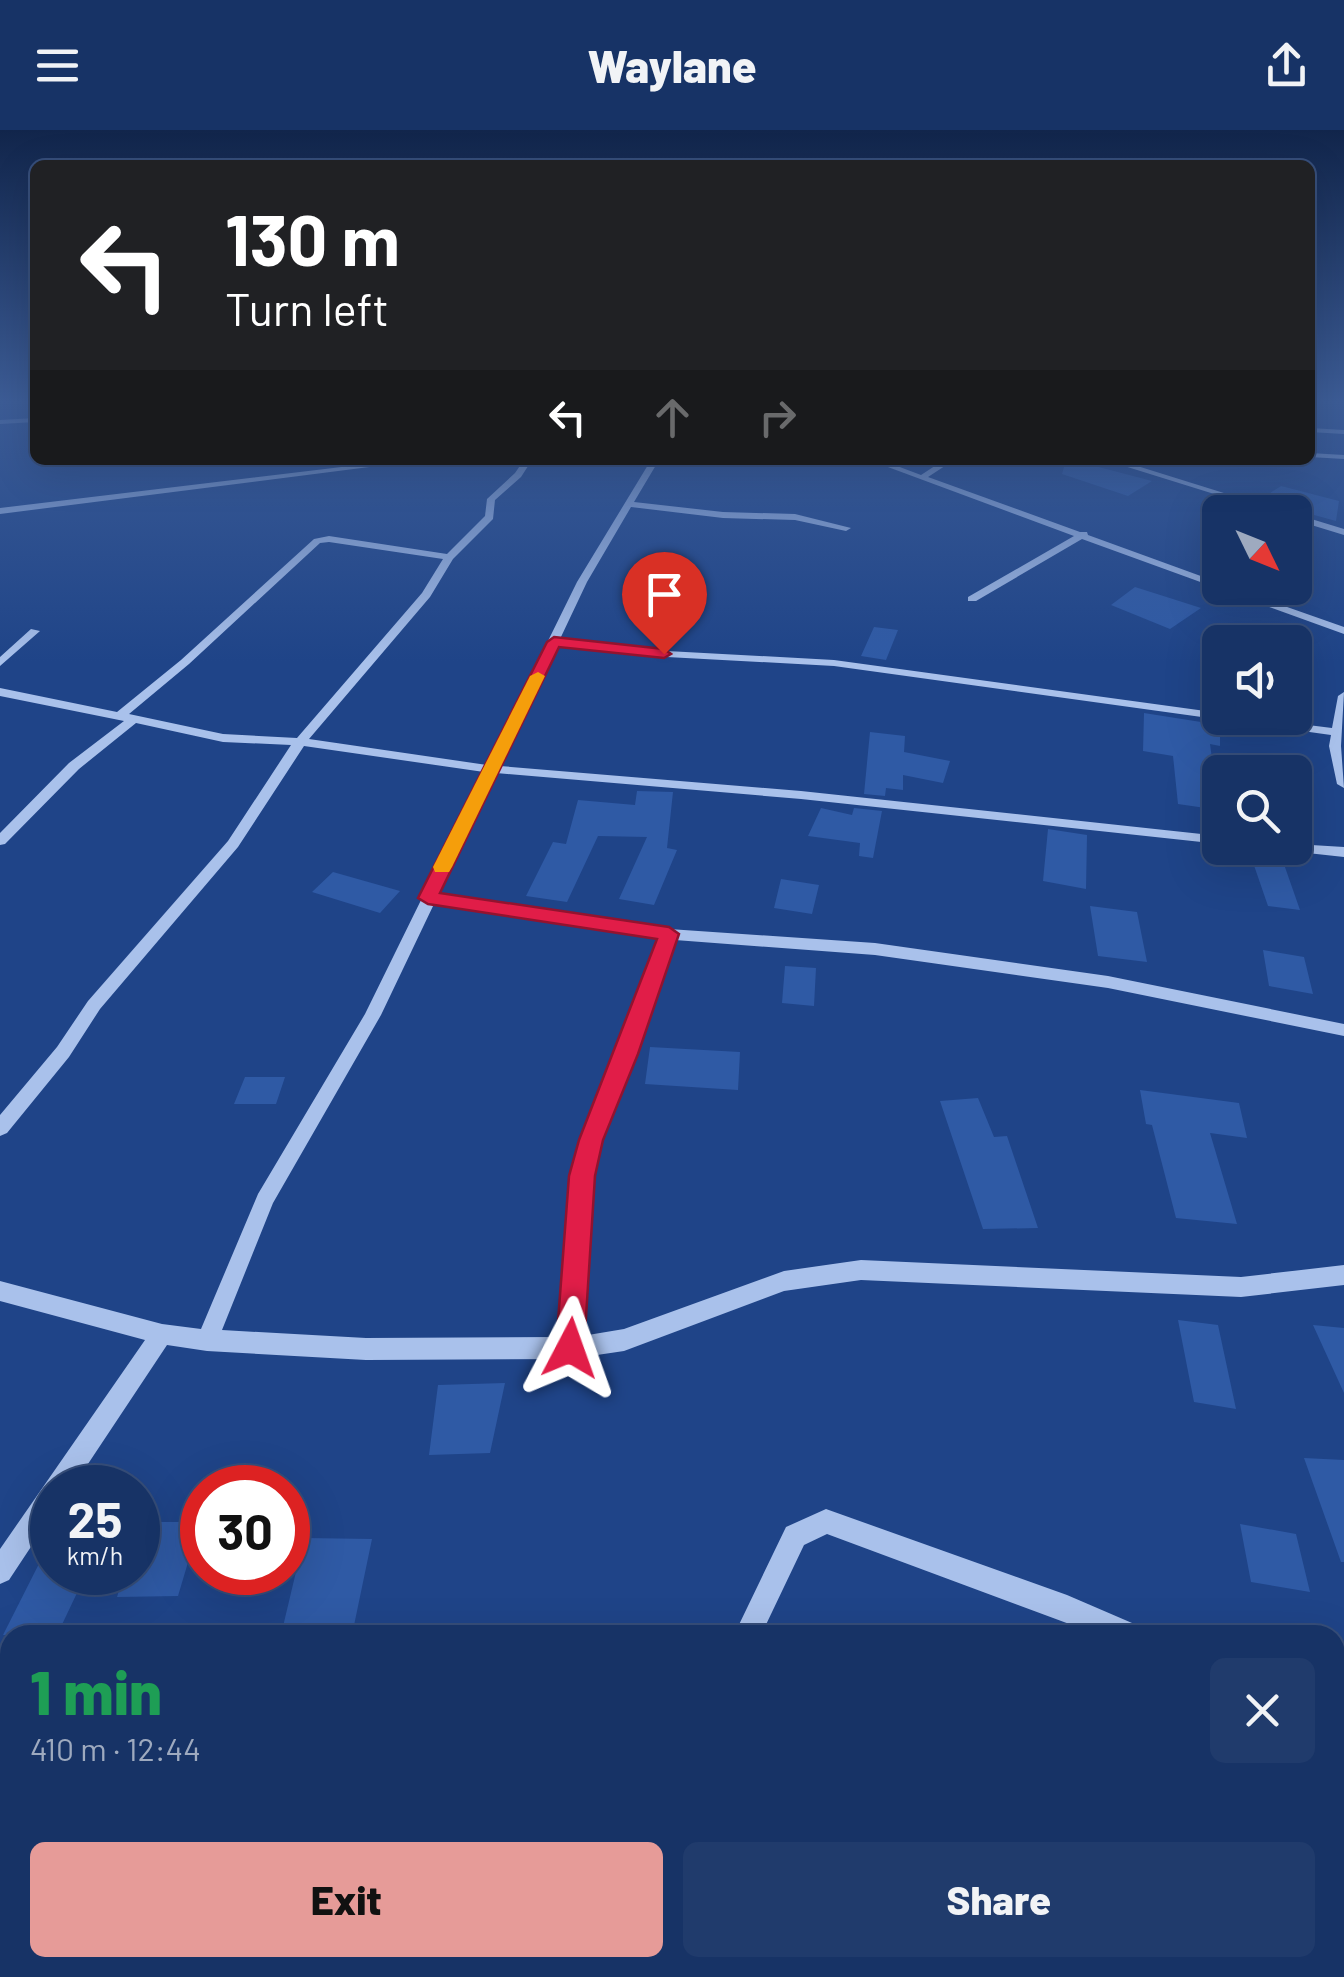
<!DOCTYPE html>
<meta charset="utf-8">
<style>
:root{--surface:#173366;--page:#203b6c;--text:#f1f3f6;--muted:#9eaabf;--line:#364e7a;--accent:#e69b98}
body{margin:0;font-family:Barlow,sans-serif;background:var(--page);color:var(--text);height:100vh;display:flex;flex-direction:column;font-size:38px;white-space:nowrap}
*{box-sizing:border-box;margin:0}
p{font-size:32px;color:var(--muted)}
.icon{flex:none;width:55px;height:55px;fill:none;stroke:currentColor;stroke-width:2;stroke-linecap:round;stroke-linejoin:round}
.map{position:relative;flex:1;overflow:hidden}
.details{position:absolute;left:0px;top:1495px;width:1345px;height:352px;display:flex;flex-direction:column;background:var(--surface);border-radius:30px 30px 0 0;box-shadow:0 10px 40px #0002,0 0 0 2px var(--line)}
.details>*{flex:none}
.top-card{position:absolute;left:30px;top:30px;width:1285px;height:305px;border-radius:15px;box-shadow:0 10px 40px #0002,0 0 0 2px var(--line);background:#202124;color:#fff;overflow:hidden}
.needle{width:65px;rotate:133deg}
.buttons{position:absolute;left:1202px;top:365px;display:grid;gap:20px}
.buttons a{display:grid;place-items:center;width:110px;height:110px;border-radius:15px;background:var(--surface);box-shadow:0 10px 40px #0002,0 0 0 2px var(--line);font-size:50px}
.speed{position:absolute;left:30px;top:1335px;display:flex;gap:20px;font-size:50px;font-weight:700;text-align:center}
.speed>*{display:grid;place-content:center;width:130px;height:130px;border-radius:50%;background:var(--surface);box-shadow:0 10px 40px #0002,0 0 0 2px var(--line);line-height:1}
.speed small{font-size:25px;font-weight:400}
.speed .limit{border:15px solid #d22;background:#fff;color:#111}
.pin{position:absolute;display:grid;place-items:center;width:85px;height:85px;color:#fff;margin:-102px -42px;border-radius:50% 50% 50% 0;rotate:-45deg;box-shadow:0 0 10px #0007}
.pin .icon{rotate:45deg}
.me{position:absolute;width:110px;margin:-55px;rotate:4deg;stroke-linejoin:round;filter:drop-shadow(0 0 8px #0008)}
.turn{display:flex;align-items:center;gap:35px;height:210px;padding:0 30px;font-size:45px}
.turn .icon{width:130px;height:130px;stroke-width:2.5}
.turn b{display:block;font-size:70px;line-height:85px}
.lanes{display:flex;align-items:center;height:95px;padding:0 30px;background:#0003;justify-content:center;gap:50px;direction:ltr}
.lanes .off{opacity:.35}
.round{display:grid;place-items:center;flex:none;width:105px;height:105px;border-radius:15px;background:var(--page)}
.headline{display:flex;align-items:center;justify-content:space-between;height:170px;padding:0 30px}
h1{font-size:60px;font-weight:800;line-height:75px;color:#1e9e55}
.cta{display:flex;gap:20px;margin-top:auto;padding:20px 30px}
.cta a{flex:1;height:115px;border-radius:15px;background:var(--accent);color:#111;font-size:40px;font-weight:800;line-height:115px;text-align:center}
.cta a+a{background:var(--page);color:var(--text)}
header{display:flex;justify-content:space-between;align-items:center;height:130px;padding:0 30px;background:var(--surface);font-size:45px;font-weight:800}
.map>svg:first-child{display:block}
</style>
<header><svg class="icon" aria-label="menu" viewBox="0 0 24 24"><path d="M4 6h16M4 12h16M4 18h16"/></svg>Waylane<svg class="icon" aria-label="share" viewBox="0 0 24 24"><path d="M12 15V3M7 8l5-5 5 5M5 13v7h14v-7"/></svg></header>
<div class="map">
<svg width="1344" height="1847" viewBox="0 0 1344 1847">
<rect width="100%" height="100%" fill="#1f4488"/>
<path fill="#2f5aa5" d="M1066 330H1072L1152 351 1128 366 1062 344Z
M1281 356 1339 371 1336 391 1296 380 1289 382 1259 370Z
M1135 457 1176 470 1201 478 1170 499 1111 475Z
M874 497 898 500 886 530 861 526Z
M1144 583 1220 595V616L1210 614 1219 680 1178 674 1173 626 1143 621Z
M870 602 905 606 904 622 950 631 943 653 903 645V660L886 658 885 666 864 664Z
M637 661 673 662 667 718 677 720 654 775 619 769 647 707 598 706 567 772 526 766 553 712 566 714 578 670 635 675Z
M821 678 852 685 854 678 882 681 873 728 859 726 860 713 808 706Z
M1048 699 1087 705 1086 759 1043 751Z
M1248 718 1279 720 1300 780 1268 776Z
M333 742 400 761 380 783 312 762Z
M781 749 819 755 812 784 774 778Z
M1090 776 1137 782 1147 832 1098 826Z
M1263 820 1304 827 1313 864 1269 856Z
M785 836 816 838 814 876 782 873Z
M650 917 740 922 738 960 645 954Z
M245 947H285L276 974H234Z
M1140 960 1239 973 1247 1008 1210 1003 1237 1094 1176 1088 1152 995 1146 994Z
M978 968 994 1007 1007 1006 1038 1098 983 1099 940 971Z
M1178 1190 1218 1195 1236 1279 1194 1272Z
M1313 1195 1344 1198V1263Z
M505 1253 490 1323 429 1325 438 1255Z
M1304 1328 1344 1330V1432H1341Z
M141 1392H200L178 1466 117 1467 125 1442H138Z
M1240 1394 1296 1404 1310 1462 1251 1452Z
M52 1408V1442H87L57 1505H3Z
M304 1408 372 1409 352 1505H281Z"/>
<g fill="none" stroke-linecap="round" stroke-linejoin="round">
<path fill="#a9c1eb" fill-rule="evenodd" d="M35 288V292L0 294V290Z
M1310 298 1344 300V304L1310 302Z
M1310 323 1344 325V329L1310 327Z
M400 330H424L0 384V378Z
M524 330H532L521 347 495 370 493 389 453 429 430 467 309 609 487 635 577 452 651 330H659L634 372 723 382 795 384 851 398 846 401 795 390 723 388 631 377 587 452 560 509 630 519 834 530 1220 583V588H1252L1332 598 1338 566 1344 562 1341 616 1344 658 1337 654 1329 616 1331 605 834 536 630 525 557 516 500 636 801 661 1220 706V714L801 669 496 643 439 765 669 799 875 813 1108 846 1344 894V906L1108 858 875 825 675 810 636 924 600 1010 592 1045 582 1206 624 1199 784 1141 861 1130 1241 1147 1344 1135V1155L1241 1167 861 1150 784 1161 624 1221 570 1229 366 1230 207 1221 167 1215 72 1358H52V1385L9 1450 0 1454V1419L145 1210 0 1171V1151L162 1194 201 1199 258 1064 365 884 484 642 304 616 238 717 100 879 69 927 7 1003 0 1006V985L57 917 88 871 228 711 291 615 223 612 136 593 79 639 5 714 0 715V703L69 633 124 591 0 566V558L117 582 181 530 314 409 329 406 447 424 485 386 487 369 515 343ZM329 412 443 429 422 463 297 608 223 604 129 584 189 534 320 413ZM434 774 660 808 618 924 582 1010 572 1045 560 1207 366 1208 222 1200 273 1073 381 885Z
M869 330H881L921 345 944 330H954L928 347 1080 402H1087L1088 405 1220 453V458H1233L1344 497V504L1082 409 976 471H968V467L1074 406Z
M1105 330H1118L1285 382H1272Z
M1295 384 1344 399V405L1295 390Z
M31 499 40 501 0 536V527Z
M1295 714 1344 717V727L1289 721 1287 718H1295Z
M826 1379 1067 1465 1139 1496 1143 1505H1099L827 1404 804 1415 761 1505H734L786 1397Z
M1335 1519 1344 1520V1548L1335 1547Z
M0 1600 10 1602V1630L0 1628Z
M550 1838H583L579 1847H546Z
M1143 1838H1175L1172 1847H1140Z"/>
</g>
<linearGradient id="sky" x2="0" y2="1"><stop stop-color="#11254b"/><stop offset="0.51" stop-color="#3c5c96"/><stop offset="1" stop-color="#3c5c96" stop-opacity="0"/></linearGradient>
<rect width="1344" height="532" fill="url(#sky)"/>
<path fill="#e11d48" stroke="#92132f" stroke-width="2.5" d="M554 507 664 519 671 524 664 528 559 517 440 763 669 797 679 804 638 924 603 1010 595 1046 584 1218 580 1228 570 1232 560 1228 556 1218 569 1046 579 1010 657 809 428 774 418 768 547 512Z"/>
<path fill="#f59e0b" d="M538 542 545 546 452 737 449 742H435L433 737 530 546Z"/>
</svg>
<div class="buttons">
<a><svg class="needle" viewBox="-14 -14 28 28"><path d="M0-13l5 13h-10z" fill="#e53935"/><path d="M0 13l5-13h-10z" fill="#9eaabf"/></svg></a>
<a><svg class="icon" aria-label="sound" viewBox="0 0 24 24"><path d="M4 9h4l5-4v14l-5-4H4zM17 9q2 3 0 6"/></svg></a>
<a><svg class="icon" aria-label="search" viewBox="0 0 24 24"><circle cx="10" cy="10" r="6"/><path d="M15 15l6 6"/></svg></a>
</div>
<div class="speed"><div>25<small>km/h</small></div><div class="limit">30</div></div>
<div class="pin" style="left:664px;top:524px;background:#d93025"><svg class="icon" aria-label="arrive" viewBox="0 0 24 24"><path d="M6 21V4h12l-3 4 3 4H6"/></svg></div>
<svg class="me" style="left:570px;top:1218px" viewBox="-20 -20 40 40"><path d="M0-17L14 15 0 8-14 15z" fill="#e11d48" stroke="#fff" stroke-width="4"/></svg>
<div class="top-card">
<div class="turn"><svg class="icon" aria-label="left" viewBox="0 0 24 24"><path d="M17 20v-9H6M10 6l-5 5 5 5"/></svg><div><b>130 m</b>Turn left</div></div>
<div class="lanes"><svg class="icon" aria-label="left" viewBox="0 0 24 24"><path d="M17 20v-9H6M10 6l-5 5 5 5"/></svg><svg class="icon off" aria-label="ahead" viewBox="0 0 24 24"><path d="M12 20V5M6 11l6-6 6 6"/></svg><svg class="icon off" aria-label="right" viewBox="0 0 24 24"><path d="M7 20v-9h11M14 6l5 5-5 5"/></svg></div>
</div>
<section class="details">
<div class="headline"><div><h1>1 min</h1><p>410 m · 12:44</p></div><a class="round"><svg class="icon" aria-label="close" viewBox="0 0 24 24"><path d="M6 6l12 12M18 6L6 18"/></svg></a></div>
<div class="cta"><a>Exit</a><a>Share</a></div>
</section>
</div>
